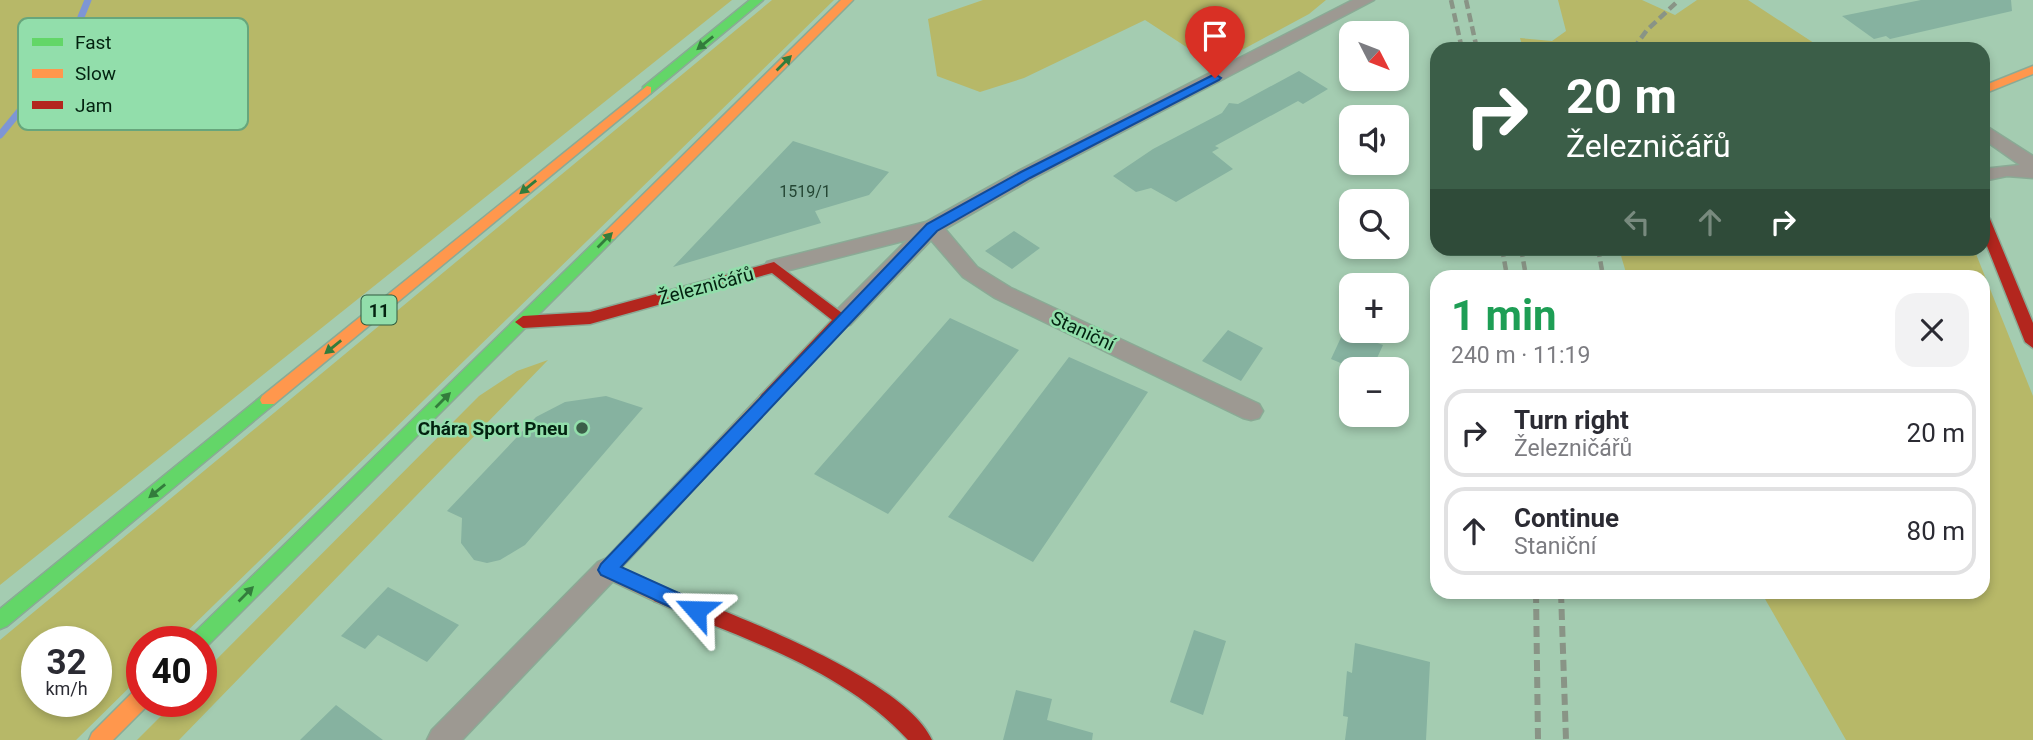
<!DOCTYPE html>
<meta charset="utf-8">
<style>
:root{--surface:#fff;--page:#f2f2f3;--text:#2b2b33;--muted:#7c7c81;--line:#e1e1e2}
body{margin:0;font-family:Roboto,sans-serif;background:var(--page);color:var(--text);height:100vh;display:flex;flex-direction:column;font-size:26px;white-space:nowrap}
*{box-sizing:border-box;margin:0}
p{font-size:23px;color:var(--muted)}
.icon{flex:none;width:38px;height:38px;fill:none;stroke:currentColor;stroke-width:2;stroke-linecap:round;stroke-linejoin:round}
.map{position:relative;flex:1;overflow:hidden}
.drawer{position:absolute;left:1430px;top:270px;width:560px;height:329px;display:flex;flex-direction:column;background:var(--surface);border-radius:21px;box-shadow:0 4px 10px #0003}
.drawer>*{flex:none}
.hud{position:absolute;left:1430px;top:42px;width:560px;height:214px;border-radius:21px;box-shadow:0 4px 10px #0003;background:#3b5e48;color:#fff;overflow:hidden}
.needle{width:46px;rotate:132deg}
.controls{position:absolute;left:1339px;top:21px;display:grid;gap:14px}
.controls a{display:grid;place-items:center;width:70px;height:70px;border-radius:14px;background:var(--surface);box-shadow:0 4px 10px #0003;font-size:35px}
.speed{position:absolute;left:21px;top:626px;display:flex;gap:14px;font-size:35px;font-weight:700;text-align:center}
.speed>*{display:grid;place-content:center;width:91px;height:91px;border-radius:50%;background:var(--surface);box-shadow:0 4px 10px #0003;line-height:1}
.speed small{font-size:18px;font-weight:400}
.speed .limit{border:10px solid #d22;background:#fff;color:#111}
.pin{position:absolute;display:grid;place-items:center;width:60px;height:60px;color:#fff;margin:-72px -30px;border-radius:50% 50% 50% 0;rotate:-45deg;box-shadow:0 0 7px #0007}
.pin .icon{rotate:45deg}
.me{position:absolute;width:77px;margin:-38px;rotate:295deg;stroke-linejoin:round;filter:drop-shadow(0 0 5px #0008)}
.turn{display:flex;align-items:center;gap:24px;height:147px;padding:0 21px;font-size:32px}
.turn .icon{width:91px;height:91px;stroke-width:2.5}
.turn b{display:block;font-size:49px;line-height:60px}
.lanes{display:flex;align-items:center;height:66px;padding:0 21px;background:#0003;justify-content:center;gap:35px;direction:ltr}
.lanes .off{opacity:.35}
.round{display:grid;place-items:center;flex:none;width:74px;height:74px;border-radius:21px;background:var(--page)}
.overview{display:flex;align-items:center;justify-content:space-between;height:119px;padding:0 21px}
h1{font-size:42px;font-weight:700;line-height:52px;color:#1e9e55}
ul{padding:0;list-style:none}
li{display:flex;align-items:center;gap:21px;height:88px;margin:0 14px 10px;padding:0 7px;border:4px solid var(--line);border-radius:21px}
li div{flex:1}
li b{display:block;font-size:26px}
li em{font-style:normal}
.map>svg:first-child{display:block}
</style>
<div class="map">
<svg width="2033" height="740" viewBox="0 0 2033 740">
<rect width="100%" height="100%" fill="#a4ccb1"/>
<path fill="#b7b868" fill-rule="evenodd" d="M0 0H732L0 585Z
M772 0H834L176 642H142V675L76 740H0V640ZM37 642H96V702H37Z
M983 0H1326L1309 14 1214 65 1145 20 1024 78 980 92 937 76 928 19Z
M1558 0H1642L1675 15 1697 0H1748L1823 49H1523L1520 38 1552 41 1566 31Z
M1619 249H1974L2033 396V740H1846L1761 592H1983V276H1627Z
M548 360 179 740H137L175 702H201V675L479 396 517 371Z"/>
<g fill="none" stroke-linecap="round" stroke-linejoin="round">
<path stroke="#7e96d5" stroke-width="7" d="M0 135 65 56 88 0"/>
</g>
<path fill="#86b2a0" d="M1921 0H2011L2012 11 1890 39 1886 36 1874 39 1842 16Z
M1299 71 1328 89 1303 104 1298 101 1215 146 1219 148 1212 152 1233 169 1176 202 1151 188 1136 192 1113 176 1153 149 1222 113 1229 103 1238 104Z
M793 141 889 172 869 195 815 211 821 223 673 267Z
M1014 231 1040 248 1012 269 985 251Z
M950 318 1019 350 888 514 814 474Z
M1228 330 1263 348 1241 381 1202 361Z
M1344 331 1383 345 1372 369H1340L1343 364 1331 359Z
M1069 357 1148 392 1033 562 948 517Z
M606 396 643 408 525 545 500 560 487 563 474 560 461 543 462 518 447 511 536 417 565 402Z
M388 587 459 625 427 662 378 635 365 649 341 636Z
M1194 630 1226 641 1203 715 1170 702Z
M1355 643 1430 662 1426 740H1345L1348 717 1343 716 1347 671 1352 673Z
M1016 690 1052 699 1047 720 1093 733 1092 740H1003Z
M336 705 383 740H300Z"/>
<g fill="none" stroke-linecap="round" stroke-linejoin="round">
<defs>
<path id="street" d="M1353 0H1374L1032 179 945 229 977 267 1011 288 1259 404 1263 411 1259 418 1251 420 1243 418 995 298 963 277 931 240 850 325H834L831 319 834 313 907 240 774 274 767 272 764 267 767 262 774 260 926 222 1018 171Z
M1983 124 2033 156V178L2007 176 1983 181V169L2020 165 1983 139Z
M607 558 616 562 620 570 616 578 462 740H427L432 730 598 562Z"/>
<path id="fast" d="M750 0H763L651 93H643V87Z
M609 231 614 233 616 236 614 239 205 648 201 650V642H189L191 636 604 233Z
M268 394 274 396 276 400 274 404 7 626 0 629V609L262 396Z"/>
<path id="slow" d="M841 0H853L614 239H604L602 236 604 233Z
M2033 66V74L1983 94V86Z
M647 86 651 87V93L274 404H262L260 400 262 396Z
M767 393 773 395 775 399 773 403 621 568 668 589 670 595 668 601 661 603 654 601 601 576 598 570 601 564 761 395Z
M142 688V702H150L149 704 113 740H89L92 733 135 690Z"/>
<path id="jam" d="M1983 214 1990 219 2033 323V348L2025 342 1983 236Z
M774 262 850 319 773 403H761L759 399 761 395 832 320 772 273 590 324 523 328 515 322 523 316 590 312Z
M661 587C724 610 906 679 932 740H908C841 668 743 639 654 601L652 595 654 589Z"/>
</defs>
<use href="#street" stroke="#8aaa95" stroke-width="3"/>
<use href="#fast" stroke="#8aaa95" stroke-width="3"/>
<use href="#slow" stroke="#8aaa95" stroke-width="3"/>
<use href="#jam" stroke="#8aaa95" stroke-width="3"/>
<use href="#street" fill="#9d9992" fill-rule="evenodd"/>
<use href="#fast" fill="#63d668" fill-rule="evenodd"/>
<use href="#slow" fill="#ff974d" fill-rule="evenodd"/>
<use href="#jam" fill="#b3261e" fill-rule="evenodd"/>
<path stroke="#899486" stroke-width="4.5" stroke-dasharray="9 4.5" stroke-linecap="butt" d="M1451 0 1462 49
M1466 0 1477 49
M1633 49 1647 30 1679 0
M1502 248 1507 276
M1521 248 1526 276
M1598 248 1603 276"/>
<path stroke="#899486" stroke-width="6" stroke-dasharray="11 6" stroke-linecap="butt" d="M1536 592 1538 740
M1561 592 1566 740"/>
</g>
<defs><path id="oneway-solid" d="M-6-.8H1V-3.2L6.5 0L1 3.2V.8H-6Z" transform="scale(1.75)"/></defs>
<g fill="#337c3c">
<use href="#oneway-solid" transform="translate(705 43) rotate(141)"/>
<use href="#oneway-solid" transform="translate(784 63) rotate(-45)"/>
<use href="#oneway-solid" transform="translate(528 187) rotate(141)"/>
<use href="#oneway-solid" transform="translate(605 240) rotate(-45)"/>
<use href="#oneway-solid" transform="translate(333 347) rotate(141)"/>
<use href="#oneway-solid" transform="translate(443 400) rotate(-45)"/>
<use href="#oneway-solid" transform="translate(157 491) rotate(141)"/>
<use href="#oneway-solid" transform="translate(246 594) rotate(-45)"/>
</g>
<path fill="#1a73e8" stroke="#114b97" stroke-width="2" d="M1215 74 1221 78 1219 80 1030 178 937 231 621 567 703 604 706 610 703 616 696 619 690 616 601 575 598 570 601 564 927 224 1021 172Z"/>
<circle fill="#3b5e48" stroke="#92deab" stroke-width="2.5" cx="582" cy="428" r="7"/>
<g text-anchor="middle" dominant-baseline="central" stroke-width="5" stroke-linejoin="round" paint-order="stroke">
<g font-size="16" fill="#244634">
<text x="805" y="191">1519/1</text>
</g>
<rect fill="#92deab" stroke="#2e5a3e" stroke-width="2" x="361.5" y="295.5" width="35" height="29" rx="5"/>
<g font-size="18" font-weight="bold" fill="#032210">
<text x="379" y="310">11</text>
</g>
<g font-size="19" fill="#032210" stroke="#92deab">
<text transform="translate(706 286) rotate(-15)">Železničářů</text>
<text transform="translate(1083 331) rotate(25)">Staniční</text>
</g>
<g font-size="19" font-weight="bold" fill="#032210" stroke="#92deab" text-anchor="end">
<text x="568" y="428">Chára Sport Pneu</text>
</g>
</g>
<rect x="18" y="18" width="230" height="112" rx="10" fill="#92deab" stroke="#67a67c" stroke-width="2"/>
<rect x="32" y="38" width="31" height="8" fill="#63d668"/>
<rect x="32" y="69" width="31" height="9" fill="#ff974d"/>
<rect x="32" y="101" width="31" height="8" fill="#b3261e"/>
<g font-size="19" fill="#032210">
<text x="75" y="49">Fast</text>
<text x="75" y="80">Slow</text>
<text x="75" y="112">Jam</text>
</g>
</svg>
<div class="controls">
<a><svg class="needle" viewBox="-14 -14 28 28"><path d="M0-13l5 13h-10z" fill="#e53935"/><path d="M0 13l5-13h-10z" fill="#7c7c81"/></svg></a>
<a><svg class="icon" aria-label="sound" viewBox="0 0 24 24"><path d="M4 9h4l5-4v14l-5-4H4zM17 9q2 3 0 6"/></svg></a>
<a><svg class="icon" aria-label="search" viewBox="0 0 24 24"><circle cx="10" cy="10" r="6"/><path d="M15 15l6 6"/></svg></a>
<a>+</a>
<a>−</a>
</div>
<div class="speed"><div>32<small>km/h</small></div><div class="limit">40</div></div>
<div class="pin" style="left:1215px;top:78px;background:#d93025"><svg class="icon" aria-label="arrive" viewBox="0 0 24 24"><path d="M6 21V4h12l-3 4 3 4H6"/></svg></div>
<svg class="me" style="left:696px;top:610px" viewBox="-20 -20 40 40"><path d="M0-17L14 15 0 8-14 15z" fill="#1a73e8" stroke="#fff" stroke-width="4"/></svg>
<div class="hud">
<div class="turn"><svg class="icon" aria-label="right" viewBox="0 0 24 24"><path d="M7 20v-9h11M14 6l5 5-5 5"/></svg><div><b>20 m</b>Železničářů</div></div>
<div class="lanes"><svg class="icon off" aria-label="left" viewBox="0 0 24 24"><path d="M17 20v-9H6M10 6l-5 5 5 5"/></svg><svg class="icon off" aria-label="ahead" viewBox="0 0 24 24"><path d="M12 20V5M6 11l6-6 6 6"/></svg><svg class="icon" aria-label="right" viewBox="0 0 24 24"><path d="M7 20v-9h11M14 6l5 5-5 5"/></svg></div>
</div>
<section class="drawer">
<div class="overview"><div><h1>1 min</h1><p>240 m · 11:19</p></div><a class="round"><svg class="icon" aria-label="close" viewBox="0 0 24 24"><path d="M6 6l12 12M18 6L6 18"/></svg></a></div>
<ul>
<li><svg class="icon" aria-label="right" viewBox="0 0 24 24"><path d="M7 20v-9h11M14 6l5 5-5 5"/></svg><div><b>Turn right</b><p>Železničářů</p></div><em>20 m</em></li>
<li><svg class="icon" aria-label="ahead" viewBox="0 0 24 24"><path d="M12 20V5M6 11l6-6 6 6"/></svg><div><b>Continue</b><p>Staniční</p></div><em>80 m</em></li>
</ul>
</section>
</div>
